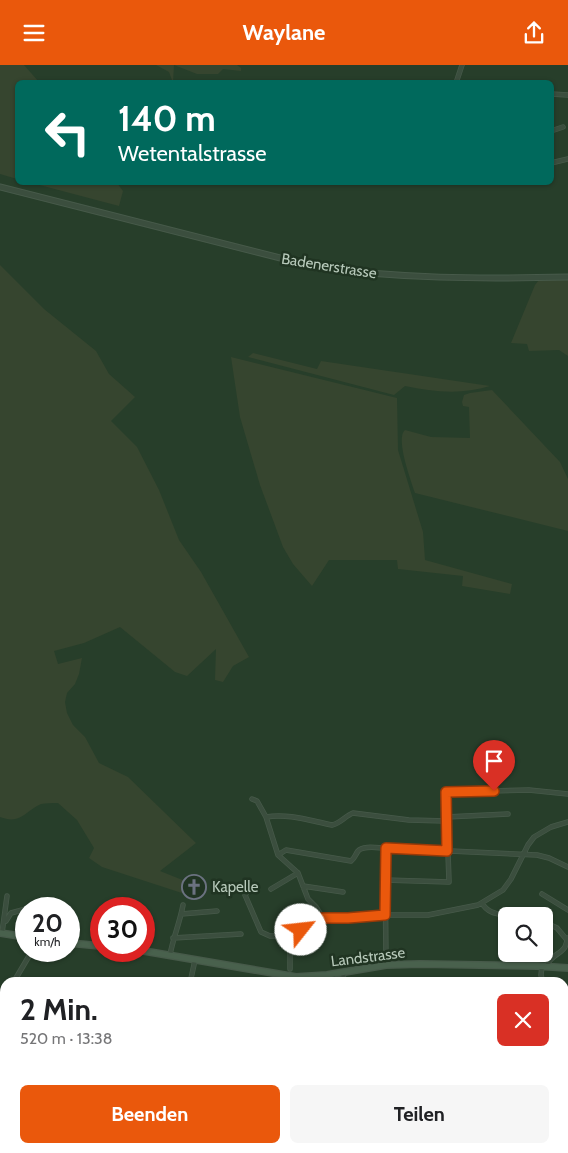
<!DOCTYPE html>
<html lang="de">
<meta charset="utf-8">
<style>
:root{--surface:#fff;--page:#f6f6f6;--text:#202124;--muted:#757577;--accent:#ea580c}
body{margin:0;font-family:Cabin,sans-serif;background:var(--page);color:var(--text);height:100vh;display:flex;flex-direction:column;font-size:19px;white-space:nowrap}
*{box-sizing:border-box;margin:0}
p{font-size:16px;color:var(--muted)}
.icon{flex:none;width:28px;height:28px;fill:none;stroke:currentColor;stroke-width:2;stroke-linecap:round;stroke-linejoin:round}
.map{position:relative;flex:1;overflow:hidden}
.drawer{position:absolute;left:0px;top:912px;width:569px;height:176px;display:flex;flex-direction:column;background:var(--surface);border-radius:15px 15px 0 0;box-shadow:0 1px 4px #0004}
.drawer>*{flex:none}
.hud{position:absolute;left:15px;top:15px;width:539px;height:105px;border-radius:8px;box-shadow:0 1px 4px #0004;background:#00695c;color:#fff;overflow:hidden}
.buttons{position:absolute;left:498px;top:842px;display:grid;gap:10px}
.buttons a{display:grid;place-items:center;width:55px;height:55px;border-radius:8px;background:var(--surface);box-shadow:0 1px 4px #0004;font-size:25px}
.speed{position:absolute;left:15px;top:832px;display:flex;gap:10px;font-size:25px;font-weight:700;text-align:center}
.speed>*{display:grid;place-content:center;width:65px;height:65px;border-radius:50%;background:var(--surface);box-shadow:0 1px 4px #0004;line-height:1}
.speed small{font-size:12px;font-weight:400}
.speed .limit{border:8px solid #d22;background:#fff;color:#111}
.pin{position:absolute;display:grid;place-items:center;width:42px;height:42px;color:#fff;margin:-51px -21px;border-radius:50% 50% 50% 0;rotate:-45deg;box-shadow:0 0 5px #0007}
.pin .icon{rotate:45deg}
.me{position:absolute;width:55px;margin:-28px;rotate:61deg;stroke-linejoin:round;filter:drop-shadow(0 0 4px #0008)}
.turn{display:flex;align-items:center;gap:18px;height:105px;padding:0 20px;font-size:22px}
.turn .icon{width:65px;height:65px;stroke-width:2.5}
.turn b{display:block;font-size:35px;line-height:42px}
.round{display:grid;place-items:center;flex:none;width:52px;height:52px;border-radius:8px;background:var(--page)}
.overview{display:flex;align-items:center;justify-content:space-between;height:85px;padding:0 20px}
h1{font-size:30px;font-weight:800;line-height:38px}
.primary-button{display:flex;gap:10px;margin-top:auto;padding:10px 20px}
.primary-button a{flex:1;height:58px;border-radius:8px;background:var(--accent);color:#fff;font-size:20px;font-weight:800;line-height:58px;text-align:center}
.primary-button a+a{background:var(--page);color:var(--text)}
header{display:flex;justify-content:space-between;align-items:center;height:65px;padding:0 20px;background:var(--accent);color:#fff;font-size:22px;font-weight:800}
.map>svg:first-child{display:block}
</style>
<header><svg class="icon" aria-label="menu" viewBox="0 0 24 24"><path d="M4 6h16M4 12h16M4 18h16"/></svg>Waylane<svg class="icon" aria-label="share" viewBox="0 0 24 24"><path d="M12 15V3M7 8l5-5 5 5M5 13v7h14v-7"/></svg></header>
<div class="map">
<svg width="568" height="1088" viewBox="0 0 568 1088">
<rect width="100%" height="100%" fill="#273e2a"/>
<path fill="#36452f" d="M0 0H24L39 17 18 18 17 114 0 109Z
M156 0H237L241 3V6L223 4 218 9H197L174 0 173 18 169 7Z
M32 118H117L123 126 119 141Z
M0 200 44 244 96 286 109 309 135 332 111 356 137 382 159 425 179 475 201 507 249 592 233 601 223 617 215 615 216 584 187 611 175 607 120 562 84 578 54 586 58 599 82 593 79 609 75 619 67 628 65 637 67 648 73 660 85 672 99 698 128 712 196 778 160 806 190 818 188 830 102 802 89 793 94 783 77 755 58 738C53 738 46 738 41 739 25 746 21 760 0 752Z
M568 214V291L559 285 529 286 527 279 511 278 535 220 539 215Z
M253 288 317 304 321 296 490 321C462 330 433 327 405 321L394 330 248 292Z
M231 292 397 333 398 385 423 467 425 495 512 519 510 529 462 521 463 511 398 504 397 495H329L312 521 293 499 283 482 260 420 240 352Z
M492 325 560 397 568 414V466L415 428C411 416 395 373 405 365L431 372 470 373 469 342 463 341 462 337 464 330 470 328Z"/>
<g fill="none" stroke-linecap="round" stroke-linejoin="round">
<path stroke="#1b3c1f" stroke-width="1" d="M399 1088 405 1084"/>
<defs>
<path id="minor" d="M456 18 462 0
M551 29 568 30
M551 66 563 62
M551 98 568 94
M446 727 529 725 568 729
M252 734 257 736 266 752 278 790 298 808 308 834 316 842 323 853
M266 752C288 748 311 756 332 760 341 758 345 751 353 748L409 755 446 756
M446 752 508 749
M385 783 386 900
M278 790 286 785 351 796C355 793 355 790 358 786 363 780 378 783 385 783L537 790 549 793 568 802
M385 815 449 817 446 727
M303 821 343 827
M271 824 298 808
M248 826 245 830 261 867 270 871H292
M542 829 568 845
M482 838C487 848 498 849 508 851
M181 849 217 846
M6 856 11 848 26 844
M544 857 557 863 567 875
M2 868 7 831
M173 873 241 869
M170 890C173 873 180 857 183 840
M542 901 541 910 543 918
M547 901C549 891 560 890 565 882 566 879 567 876 568 873
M290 904V877L292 871 315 854 323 853H348L368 850H428L478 840 503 825 511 814 528 780 534 772 551 762 568 757
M343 907 344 918
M332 910 336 918
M13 918 32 886
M190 918 195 895
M564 928 568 931
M0 939 5 931
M564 956 568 957
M564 976 568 973
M0 1025H5
M231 1084 244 1085 248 1088
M474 1088 476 1084"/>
<path id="tertiary" d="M0 122 312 201C397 214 482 214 568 212"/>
<path id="secondary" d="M0 868 26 872
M69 878 101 881
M144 886 296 912 327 910 386 900 420 899 537 901 568 903"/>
</defs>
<use href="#minor" stroke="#475a4a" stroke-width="5.5"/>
<use href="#tertiary" stroke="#475a4a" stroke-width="7"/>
<use href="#secondary" stroke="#475a4a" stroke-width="8"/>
<use href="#minor" stroke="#3b4e3e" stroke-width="4"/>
<use href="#tertiary" stroke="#3b4e3e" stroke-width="5"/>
<use href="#secondary" stroke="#49614d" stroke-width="5.5"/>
</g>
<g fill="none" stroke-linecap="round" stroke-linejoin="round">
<defs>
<path id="route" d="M301 865 315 854 323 853H348L385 850 386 783 447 786 446 727 494 726"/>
</defs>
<use href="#route" stroke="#983908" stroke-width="12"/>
<use href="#route" stroke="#ea580c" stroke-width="9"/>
</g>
<defs>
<symbol id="church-ring" viewBox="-11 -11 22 22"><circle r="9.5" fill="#203422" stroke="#6b7280" stroke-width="1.5"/><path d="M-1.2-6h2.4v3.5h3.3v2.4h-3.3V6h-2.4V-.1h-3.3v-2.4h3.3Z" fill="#6b7280"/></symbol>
</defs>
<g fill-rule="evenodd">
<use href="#church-ring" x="180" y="808" width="28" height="28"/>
</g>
<g text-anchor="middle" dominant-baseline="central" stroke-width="5" stroke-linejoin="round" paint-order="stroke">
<g font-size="15" fill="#b7c9ba" stroke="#203422">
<text transform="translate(329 201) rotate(9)">Badenerstrasse</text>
<text transform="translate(368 892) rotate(-7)">Landstrasse</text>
</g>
<g font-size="15" fill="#b7c9ba" stroke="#203422" text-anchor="start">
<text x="212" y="822">Kapelle</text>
</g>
</g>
</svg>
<div class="buttons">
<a><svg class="icon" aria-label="search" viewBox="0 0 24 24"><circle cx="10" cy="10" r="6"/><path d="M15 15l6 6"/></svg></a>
</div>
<div class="speed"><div>20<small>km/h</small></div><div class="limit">30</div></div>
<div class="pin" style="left:494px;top:726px;background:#d93025"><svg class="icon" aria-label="arrive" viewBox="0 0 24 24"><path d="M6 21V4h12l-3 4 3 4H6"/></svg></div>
<svg class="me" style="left:301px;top:865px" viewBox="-20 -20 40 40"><circle r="19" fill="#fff"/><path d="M0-13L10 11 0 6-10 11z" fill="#ea580c"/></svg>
<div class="hud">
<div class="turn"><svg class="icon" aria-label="left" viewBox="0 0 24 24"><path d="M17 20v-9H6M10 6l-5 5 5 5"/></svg><div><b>140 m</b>Wetentalstrasse</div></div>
</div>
<section class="drawer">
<div class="overview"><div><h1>2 Min.</h1><p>520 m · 13:38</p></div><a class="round" style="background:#d93025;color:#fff"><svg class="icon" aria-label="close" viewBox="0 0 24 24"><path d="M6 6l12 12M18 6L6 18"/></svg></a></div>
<div class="primary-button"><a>Beenden</a><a>Teilen</a></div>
</section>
</div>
